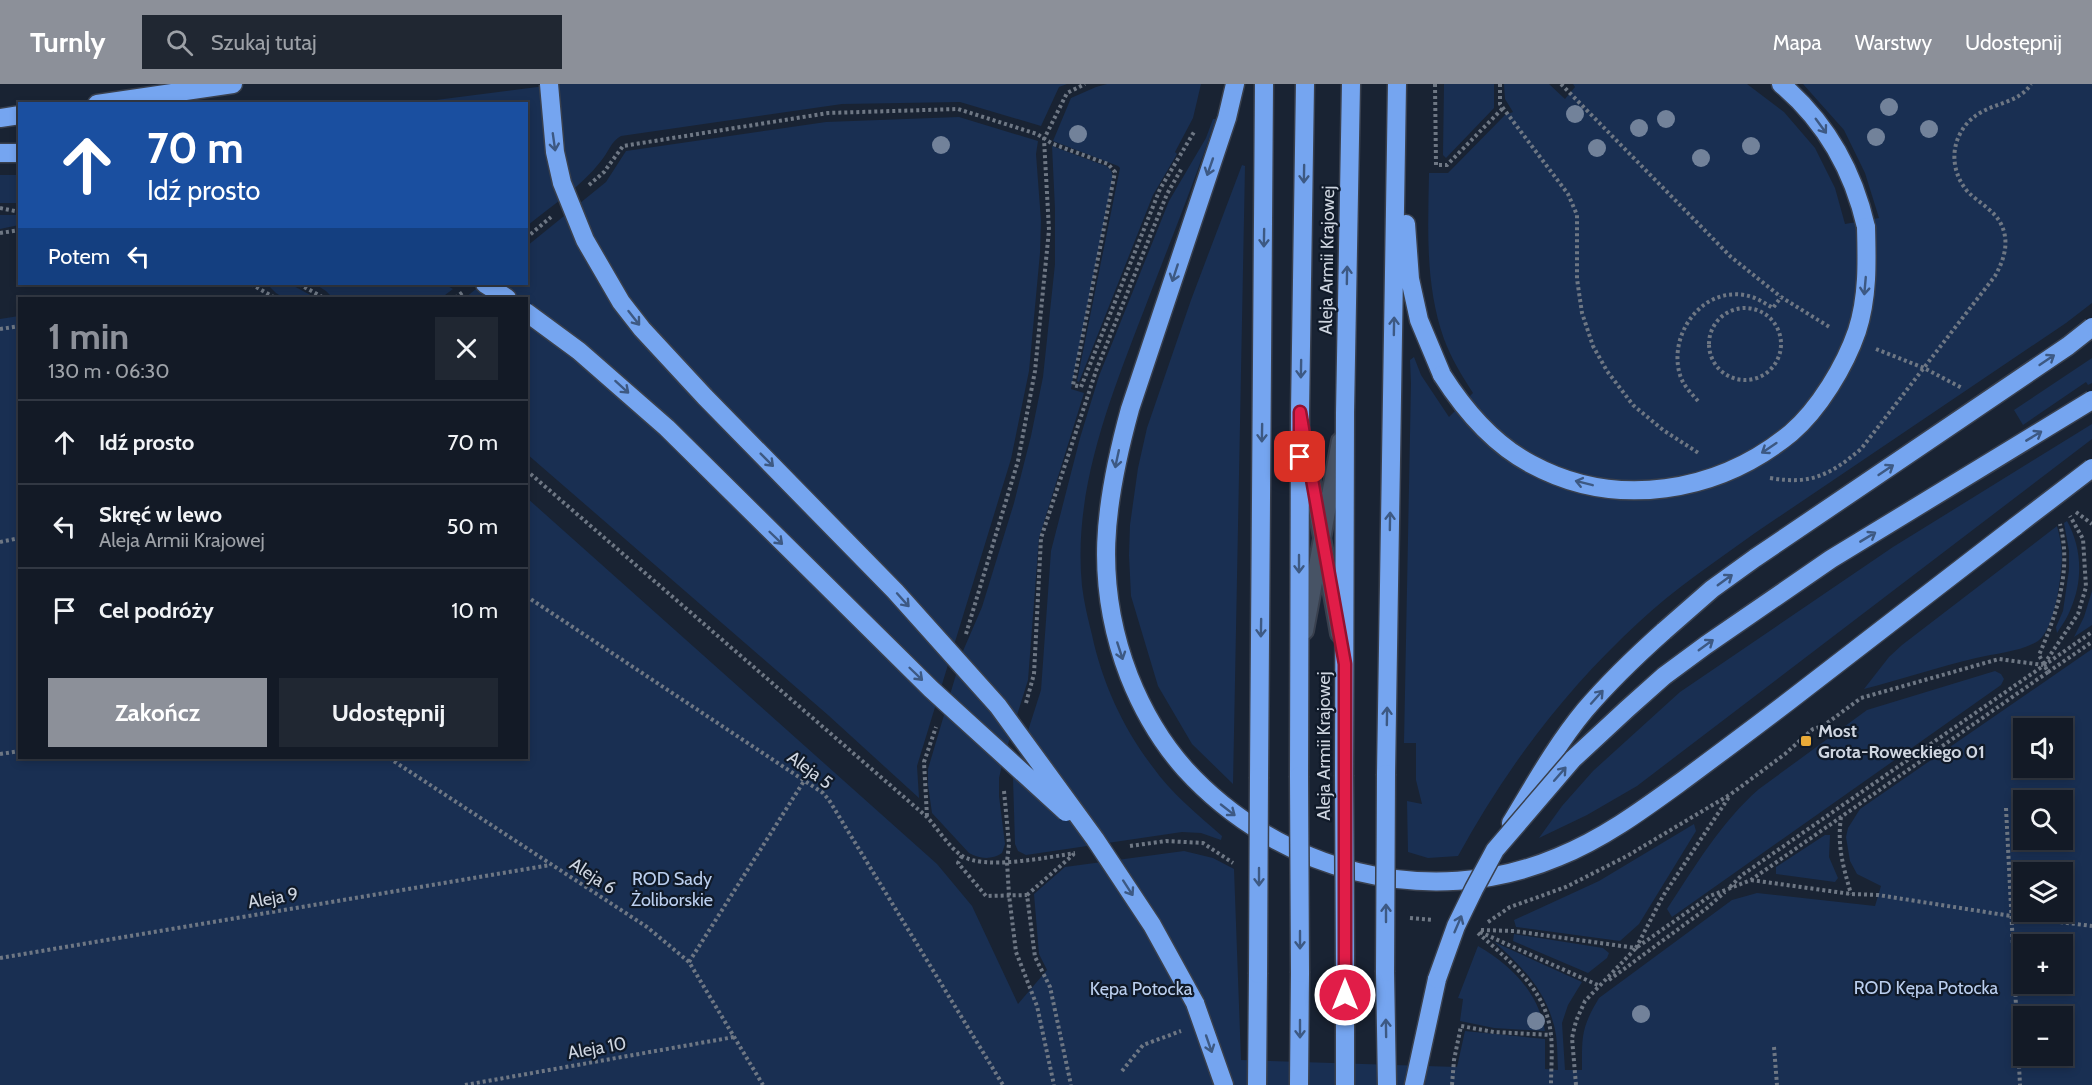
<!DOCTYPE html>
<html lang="pl">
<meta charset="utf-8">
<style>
:root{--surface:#131a26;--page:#202732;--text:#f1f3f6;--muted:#9da1a7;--line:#323843;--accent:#8c9099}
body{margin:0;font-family:Cabin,sans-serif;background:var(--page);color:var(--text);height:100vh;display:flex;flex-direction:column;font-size:22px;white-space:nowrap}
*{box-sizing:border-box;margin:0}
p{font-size:20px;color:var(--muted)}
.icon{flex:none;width:33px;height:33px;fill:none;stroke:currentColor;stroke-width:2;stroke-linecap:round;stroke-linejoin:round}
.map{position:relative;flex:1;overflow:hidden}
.panel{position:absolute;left:18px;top:213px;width:510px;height:462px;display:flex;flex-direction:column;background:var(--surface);border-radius:0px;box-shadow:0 3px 9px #0003,0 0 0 2px var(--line)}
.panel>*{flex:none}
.guide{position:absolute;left:18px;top:18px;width:510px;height:183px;border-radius:0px;box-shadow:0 3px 9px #0003,0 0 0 2px var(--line);background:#1a4fa0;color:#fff;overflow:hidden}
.fabs{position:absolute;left:2013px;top:634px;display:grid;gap:12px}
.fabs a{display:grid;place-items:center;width:60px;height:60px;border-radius:0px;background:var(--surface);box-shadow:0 3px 9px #0003,0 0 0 2px var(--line);font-size:30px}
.pin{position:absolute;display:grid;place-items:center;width:51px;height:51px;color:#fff;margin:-26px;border-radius:12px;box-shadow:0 3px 9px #0006}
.me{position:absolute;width:66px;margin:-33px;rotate:0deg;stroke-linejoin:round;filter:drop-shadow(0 0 4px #0008)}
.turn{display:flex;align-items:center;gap:21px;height:126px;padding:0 30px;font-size:27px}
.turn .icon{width:78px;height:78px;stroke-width:2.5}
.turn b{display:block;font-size:42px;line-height:51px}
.then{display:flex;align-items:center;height:57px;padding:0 30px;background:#0003;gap:12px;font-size:22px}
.round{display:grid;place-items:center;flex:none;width:63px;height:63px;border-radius:0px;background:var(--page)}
.summary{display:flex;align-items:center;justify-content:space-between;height:102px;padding:0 30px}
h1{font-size:36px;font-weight:700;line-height:45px;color:var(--accent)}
.primary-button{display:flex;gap:12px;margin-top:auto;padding:12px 30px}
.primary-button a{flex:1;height:69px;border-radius:0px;background:var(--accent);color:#fff;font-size:24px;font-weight:700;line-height:69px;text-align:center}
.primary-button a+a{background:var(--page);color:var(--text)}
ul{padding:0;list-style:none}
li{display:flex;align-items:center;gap:18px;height:84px;padding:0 30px;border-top:2px solid var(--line)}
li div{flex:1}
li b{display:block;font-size:22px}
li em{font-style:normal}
header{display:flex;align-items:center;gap:36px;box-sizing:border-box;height:84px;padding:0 30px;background:var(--accent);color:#fff}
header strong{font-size:28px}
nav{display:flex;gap:33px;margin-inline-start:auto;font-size:21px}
.search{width:420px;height:54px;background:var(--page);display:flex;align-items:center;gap:15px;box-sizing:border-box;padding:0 21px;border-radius:0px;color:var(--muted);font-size:22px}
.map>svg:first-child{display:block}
</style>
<header>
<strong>Turnly</strong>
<div class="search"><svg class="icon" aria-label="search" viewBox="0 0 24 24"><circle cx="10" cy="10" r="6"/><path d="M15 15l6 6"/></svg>Szukaj tutaj</div>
<nav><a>Mapa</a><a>Warstwy</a><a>Udostępnij</a></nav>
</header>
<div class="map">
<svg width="2092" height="1001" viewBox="0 0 2092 1001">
<rect width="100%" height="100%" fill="#192333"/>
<path fill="#192f52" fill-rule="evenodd" d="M561 0H1067L1059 3 1041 42 960 18 842 20 621 52C611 57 608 69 601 77 581 103 551 122 527 142L526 20H405Z
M1107 0H1201L1193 34 1175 68 1177 70 1153 111 1079 298 1077 297 1120 84 1118 82 1053 57 1071 14 1096 3Z
M1444 0H1494V24L1446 74 1443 71Z
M1504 0H1549L1565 15 1575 3 1573 0H1747L1784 28 1815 64 1835 104 1845 140 1879 134 1865 89 1844 46 1803 0H2092V219L2066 239 1755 449C1715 478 1674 505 1639 538 1565 606 1506 684 1458 772L1428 774 1408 768 1407 717 1422 720 1416 696V659H1404L1411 299 1410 276 1414 273 1421 291 1449 333 1473 309C1462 292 1451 274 1444 255 1425 201 1428 146 1429 89H1448L1505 31 1513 28 1505 15Z
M959 33 1038 57 1036 70 1041 137 1040 169 1029 287 1011 375 917 682 919 714 828 631 527 370 526 214H465L482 200H526L527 162 606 98 626 67 826 38Z
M1213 35H1216C1195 95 1172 154 1149 213 1114 305 1072 402 1082 502 1084 519 1088 535 1092 551 1102 598 1123 644 1152 682 1172 710 1197 730 1222 752L1221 756 1201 749 1182 748 1026 771 1018 767 1015 760 1013 694 1041 606 1051 467 1080 354 1099 292 1169 117 1206 54Z
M1052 62 1106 82 1111 86 1113 93 1071 305 1084 309 1039 454 1028 596 1004 673 999 694V712L1005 760 1002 769C992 776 979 775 969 769L932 729 928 701V685L963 567 982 523 1014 419 1031 352 1043 293 1055 180V125Z
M1242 81 1245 82 1233 700 1192 660 1158 602 1131 512 1129 471 1130 441 1138 384 1147 344 1191 216Z
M0 91H19V119H0Z
M0 131H19V141L0 145Z
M267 200H290L316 214H284L276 209Z
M315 200H444L453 205 441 214H333L326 207Z
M19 232 20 674H526L527 414 937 780 972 822 1018 920 1047 886 1039 870 1034 810 1065 783 1184 767 1213 774 1234 785 1241 976 1457 983 1465 947 1545 955V985L1558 986C1557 970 1558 953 1553 938 1544 905 1520 880 1494 858L1582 898 1568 921 1562 939 1565 986H1582C1582 952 1581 944 1599 914L1732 816 1757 809 1875 822 1881 802 1857 790 1850 777 1846 753 1848 744 1860 725 2092 565V1001H0V235ZM2024 645H2062V684H2024ZM2024 717H2062V756H2024ZM2024 789H2062V828H2024ZM2024 861H2062V900H2024ZM2024 933H2062V972H2024Z
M2092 274V299L2088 301 2086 298 2023 341 2014 326Z
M2092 340V355L1637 702 1587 731 1539 754 1562 722 1593 687 1680 608 1893 463Z
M2067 437C2082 464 2083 496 2071 524 2068 533 2062 541 2057 549L2056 543 2063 527 2069 486V467L2064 439Z
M2057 442C2060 453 2062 463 2062 474 2061 494 2055 545 2038 557 2020 568 1996 569 1976 574 1938 583 1902 595 1864 605L1889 573 1902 561Z
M2092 507V541L2074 553 2084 533Z
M1995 587 2001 590 2004 595 2001 601 1672 833 1667 825C1694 784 1721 738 1759 705L1867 626Z
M1694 740 1696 747 1639 840 1620 857 1516 843 1514 836 1599 797Z
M1825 751H1830L1829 773 1838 794 1835 798 1776 790V783Z
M1514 850 1603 864 1609 869 1607 874 1588 889 1513 857Z
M1478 862C1512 882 1538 908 1545 947L1494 944 1460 937 1463 915 1458 914Z"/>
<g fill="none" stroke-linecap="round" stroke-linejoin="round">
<defs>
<path id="lane" d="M1305 357 1339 550
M1305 547 1340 357"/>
<path id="highway" d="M1235 0 1227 34 1130 325C1104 420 1093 498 1129 592 1142 625 1161 658 1185 685 1278 787 1428 828 1558 773 1605 754 1645 724 1685 695 1720 669 1755 643 1789 617 1865 559 1940 500 2016 442
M1781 0C1826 38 1853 86 1866 143
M97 20 233 0
M0 34 20 31
M0 69H20
M1406 140 1410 195 1419 236 1442 291
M485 200 507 214
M1386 690 1397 0
M1344 691 1345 329 1351 0
M1299 692 1300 328 1305 0
M1259 693 1264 0
M1511 739C1534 701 1556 661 1585 626 1609 598 1636 572 1664 547
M1345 888V1001
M1385 888 1387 1001
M1195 919 1224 1001
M1257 1001 1258 890
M1299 1001 1300 889
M1414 1001 1437 895"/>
</defs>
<use href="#lane" stroke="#39404e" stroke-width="20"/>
<use href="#highway" stroke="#39404e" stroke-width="21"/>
<path stroke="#6e7784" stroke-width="4" stroke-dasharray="3 3" stroke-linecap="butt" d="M1435 0 1436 81H1447L1504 23
M1500 0V20L1568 110 1577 131V195L1582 229 1593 262 1607 287 1633 321 1663 346 1700 370
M1561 0 1731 173 1781 213 1831 244
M589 101 604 88 623 62 828 29 958 25 1037 50 1053 60 1108 80 1115 88 1073 301 1081 303 1160 105 1194 48
M0 124 20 128
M0 149 20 146
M526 154 551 133
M251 200 275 214
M299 200 324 214
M455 214 463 208
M1709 260a36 36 0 1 1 72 0a36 36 0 1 1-72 0Z
M0 245 20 242
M1876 265 1924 284 1962 304
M1698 317C1691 309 1683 301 1680 291 1667 248 1706 198 1752 213 1759 215 1766 220 1773 224L1781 213
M526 386 927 733C937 744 949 763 961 771 982 787 1049 773 1075 769
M1770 394C1811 401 1830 391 1861 365L1995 192C2004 176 2010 158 2001 140 1995 127 1978 118 1968 108 1953 91 1950 67 1961 48 1979 16 2015 25 2031 0
M2076 428 2092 440
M0 458 20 454
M526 512 823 709 829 716 1003 1001
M966 550 1018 377 1035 287 1049 146 1044 55 1067 9 1085 0
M2044 580 2078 530 2086 503 2083 455 2070 432
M2048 588 2092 558
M1026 619 1034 590 1041 454 1096 287 1167 110 1182 84
M0 670 20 667
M389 674 647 843 689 878 763 1001
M1004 707 1009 760 1007 778 1009 811 1016 868 1037 922 1054 1001
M2006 724 2020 1001
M927 732 924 678 936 643
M1841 733C1837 762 1843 782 1851 810
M1130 762 1166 757 1203 759 1233 779
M962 772 958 779 986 812 1027 811 1035 873 1050 903 1071 1001
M1751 796 1851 810 1878 811 2011 832 2092 842
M1730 803 1742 791 2092 548
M1027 811 1074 770
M1410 834 1433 836
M1488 838 1510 823 1566 803 1627 772 1731 710 1785 670 1813 645 1823 642 1861 614 1999 575 2043 581
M1481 846 1514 847 1636 864 1663 812 1729 713
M1480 848 1600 902
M1478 849C1505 873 1538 899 1548 935 1554 956 1551 980 1551 1001
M0 874 550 781
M689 878 804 697
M1609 896 1707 824 1725 808
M1774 963 1777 1001
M1122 987 1143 961 1181 947
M465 1001 734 953
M1452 1001 1454 976 1461 942 1494 948 1551 951
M1576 1001 1572 954 1576 937 1585 917 1636 864 1710 812 1751 796 2048 588 2039 571C2057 529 2072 486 2060 440"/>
<use href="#lane" stroke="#475365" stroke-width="16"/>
<use href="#highway" stroke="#75a5f0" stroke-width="18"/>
<defs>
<path id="highway-bridge" d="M549 0 555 68 562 99 585 156 621 218 642 245 705 313 895 507 998 622 1095 755 1152 841 1195 919
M526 228 579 267 667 344 931 605 1066 728
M1442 291C1465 327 1493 360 1531 380 1616 426 1718 409 1791 349 1819 325 1845 282 1857 247 1868 213 1867 178 1866 143
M2016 442 2092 384
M1664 547 1712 505 1755 474 2068 262 2092 243
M1344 691 1345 888
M1299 692 1300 889
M1385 888 1386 690
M1258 890 1259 693
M1437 895 1456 842 1474 805 1495 766 1573 675 1627 625 1664 592 1706 561 1831 475 2092 316"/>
</defs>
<use href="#highway-bridge" stroke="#39404e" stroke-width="21" stroke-linecap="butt"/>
<use href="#highway-bridge" stroke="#75a5f0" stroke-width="18"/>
</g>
<g fill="#72829a">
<circle cx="1889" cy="23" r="9"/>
<circle cx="1575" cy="30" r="9"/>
<circle cx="1666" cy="35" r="9"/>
<circle cx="1639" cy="44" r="9"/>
<circle cx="1929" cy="45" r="9"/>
<circle cx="1078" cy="50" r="9"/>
<circle cx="1876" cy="53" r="9"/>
<circle cx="941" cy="61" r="9"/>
<circle cx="1751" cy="62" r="9"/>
<circle cx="1597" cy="64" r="9"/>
<circle cx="1701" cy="74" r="9"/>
<circle cx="1641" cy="930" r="9"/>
<circle cx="1536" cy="937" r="9"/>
</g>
<defs><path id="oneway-shaft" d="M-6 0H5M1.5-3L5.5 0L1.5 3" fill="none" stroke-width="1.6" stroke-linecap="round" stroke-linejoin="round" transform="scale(1.5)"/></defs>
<g stroke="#3d5983">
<use href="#oneway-shaft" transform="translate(1821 42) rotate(54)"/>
<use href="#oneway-shaft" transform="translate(554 58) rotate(82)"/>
<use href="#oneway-shaft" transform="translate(1210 83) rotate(109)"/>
<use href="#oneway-shaft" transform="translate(1304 90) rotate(91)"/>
<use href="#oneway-shaft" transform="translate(1264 154) rotate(91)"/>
<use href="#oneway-shaft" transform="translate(1175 189) rotate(108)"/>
<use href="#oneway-shaft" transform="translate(1347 191) rotate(-89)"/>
<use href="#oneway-shaft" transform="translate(1865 202) rotate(95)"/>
<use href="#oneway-shaft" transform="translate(634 234) rotate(52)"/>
<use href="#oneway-shaft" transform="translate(1394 242) rotate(-89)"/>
<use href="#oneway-shaft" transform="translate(2047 276) rotate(-34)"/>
<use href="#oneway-shaft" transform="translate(1301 285) rotate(91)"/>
<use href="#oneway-shaft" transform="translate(622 303) rotate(42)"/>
<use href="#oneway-shaft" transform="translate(1262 349) rotate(91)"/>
<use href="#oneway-shaft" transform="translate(2034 352) rotate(-31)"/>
<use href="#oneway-shaft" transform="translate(1769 364) rotate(146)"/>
<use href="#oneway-shaft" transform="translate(1117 375) rotate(102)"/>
<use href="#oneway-shaft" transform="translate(767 376) rotate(45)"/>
<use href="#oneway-shaft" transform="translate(1886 386) rotate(-34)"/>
<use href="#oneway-shaft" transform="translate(1584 399) rotate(-166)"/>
<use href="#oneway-shaft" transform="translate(1390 437) rotate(-89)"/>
<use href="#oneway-shaft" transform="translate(1868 453) rotate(-31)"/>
<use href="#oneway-shaft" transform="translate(776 454) rotate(44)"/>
<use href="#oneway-shaft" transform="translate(1299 480) rotate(90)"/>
<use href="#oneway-shaft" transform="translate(1725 496) rotate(-36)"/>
<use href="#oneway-shaft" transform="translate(903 516) rotate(48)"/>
<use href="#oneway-shaft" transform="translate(1261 544) rotate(91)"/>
<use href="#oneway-shaft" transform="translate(1706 561) rotate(-36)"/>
<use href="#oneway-shaft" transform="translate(1120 567) rotate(72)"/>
<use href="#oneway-shaft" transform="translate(916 590) rotate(44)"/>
<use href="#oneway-shaft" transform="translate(1597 613) rotate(-48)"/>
<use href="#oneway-shaft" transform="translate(1387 632) rotate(-89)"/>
<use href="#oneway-shaft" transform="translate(1560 690) rotate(-49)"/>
<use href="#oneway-shaft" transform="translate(1228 726) rotate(38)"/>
<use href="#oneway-shaft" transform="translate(1259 793) rotate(90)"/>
<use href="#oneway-shaft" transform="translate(1128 804) rotate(57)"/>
<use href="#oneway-shaft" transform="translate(1386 829) rotate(-90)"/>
<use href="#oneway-shaft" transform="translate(1458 840) rotate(-67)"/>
<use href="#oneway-shaft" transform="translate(1300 856) rotate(90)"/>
<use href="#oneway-shaft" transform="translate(1386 944) rotate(-91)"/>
<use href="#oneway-shaft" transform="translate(1300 945) rotate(90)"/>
<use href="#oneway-shaft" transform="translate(1209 960) rotate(71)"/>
</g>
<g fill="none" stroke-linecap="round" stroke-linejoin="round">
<defs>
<path id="route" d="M1300 373V328L1345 580V911"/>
</defs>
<use href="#route" stroke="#92132f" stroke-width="15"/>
<use href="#route" stroke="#e11d48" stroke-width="10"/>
</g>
<rect fill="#e9aa38" stroke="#101a29" stroke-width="2" x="1800" y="651" width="12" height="12" rx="3"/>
<g text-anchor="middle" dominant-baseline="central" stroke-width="4.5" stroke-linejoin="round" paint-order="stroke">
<g font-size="18" fill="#ced5e0" stroke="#101a29">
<text transform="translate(1327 176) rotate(-89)">Aleja Armii Krajowej</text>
<text transform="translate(1324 662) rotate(-90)">Aleja Armii Krajowej</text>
<text transform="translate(810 686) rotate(36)">Aleja 5</text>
<text transform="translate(593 792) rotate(33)">Aleja 6</text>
<text transform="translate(273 814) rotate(-10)">Aleja 9</text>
<text transform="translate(597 964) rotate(-10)">Aleja 10</text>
</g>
<g font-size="18" font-weight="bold" fill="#ced5e0" stroke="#101a29" text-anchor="start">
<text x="1818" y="647">Most<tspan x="1818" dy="21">Grota-Roweckiego 01</tspan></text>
</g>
<g font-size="18" fill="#bbcfef" stroke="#101a29">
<text x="672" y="795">ROD Sady<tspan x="672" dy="21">Żoliborskie</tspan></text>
<text x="1926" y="904">ROD Kępa Potocka</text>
<text x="1141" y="905">Kępa Potocka</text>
</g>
</g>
</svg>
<div class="fabs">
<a><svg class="icon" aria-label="sound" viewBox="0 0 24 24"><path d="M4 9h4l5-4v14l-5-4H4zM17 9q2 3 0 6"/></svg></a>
<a><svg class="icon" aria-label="search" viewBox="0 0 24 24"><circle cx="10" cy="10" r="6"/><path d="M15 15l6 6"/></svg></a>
<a><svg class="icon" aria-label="layers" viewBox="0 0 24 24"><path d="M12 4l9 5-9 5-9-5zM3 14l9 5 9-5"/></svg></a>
<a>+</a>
<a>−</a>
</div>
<div class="pin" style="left:1300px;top:373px;background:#d93025"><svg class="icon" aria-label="arrive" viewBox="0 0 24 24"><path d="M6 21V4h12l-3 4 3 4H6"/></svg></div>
<svg class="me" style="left:1345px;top:911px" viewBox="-20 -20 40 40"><circle r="17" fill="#e11d48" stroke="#fff" stroke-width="3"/><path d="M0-11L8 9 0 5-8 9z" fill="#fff"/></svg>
<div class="guide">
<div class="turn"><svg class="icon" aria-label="ahead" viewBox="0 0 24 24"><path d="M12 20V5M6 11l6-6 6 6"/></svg><div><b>70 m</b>Idź prosto</div></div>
<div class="then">Potem<svg class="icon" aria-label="left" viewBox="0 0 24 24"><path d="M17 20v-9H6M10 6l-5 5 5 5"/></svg></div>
</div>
<section class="panel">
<div class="summary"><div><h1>1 min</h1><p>130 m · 06:30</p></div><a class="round"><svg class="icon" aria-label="close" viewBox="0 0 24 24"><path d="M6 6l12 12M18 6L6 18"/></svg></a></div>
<ul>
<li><svg class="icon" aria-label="ahead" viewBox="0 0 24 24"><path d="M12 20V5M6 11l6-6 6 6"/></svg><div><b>Idź prosto</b></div><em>70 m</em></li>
<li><svg class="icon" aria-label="left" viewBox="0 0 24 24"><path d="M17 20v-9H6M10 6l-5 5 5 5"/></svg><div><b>Skręć w lewo</b><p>Aleja Armii Krajowej</p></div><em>50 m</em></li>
<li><svg class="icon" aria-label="arrive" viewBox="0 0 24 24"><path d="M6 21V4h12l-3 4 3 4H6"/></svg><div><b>Cel podróży</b></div><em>10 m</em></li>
</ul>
<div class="primary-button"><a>Zakończ</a><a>Udostępnij</a></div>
</section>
</div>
